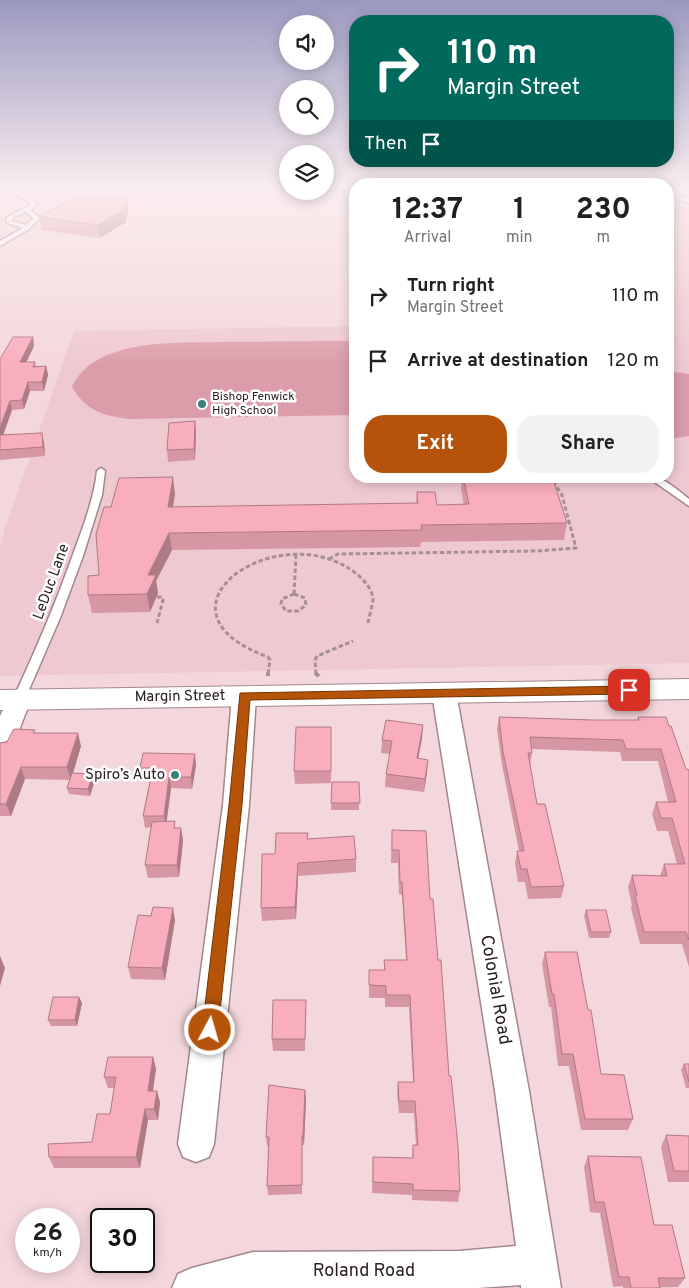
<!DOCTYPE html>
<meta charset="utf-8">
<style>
:root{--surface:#fff;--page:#f2f2f2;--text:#202124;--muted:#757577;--accent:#b45309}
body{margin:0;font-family:Overpass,sans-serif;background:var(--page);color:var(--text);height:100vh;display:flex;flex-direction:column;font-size:19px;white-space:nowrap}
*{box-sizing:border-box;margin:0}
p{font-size:16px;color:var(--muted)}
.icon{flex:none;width:28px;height:28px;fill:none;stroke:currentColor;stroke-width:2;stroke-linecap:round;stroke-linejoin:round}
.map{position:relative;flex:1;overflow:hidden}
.panel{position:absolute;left:349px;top:178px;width:325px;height:305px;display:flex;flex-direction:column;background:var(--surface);border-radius:20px;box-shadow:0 2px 12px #0003}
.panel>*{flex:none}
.top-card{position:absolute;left:349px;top:15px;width:325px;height:152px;border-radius:20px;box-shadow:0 2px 12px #0003;background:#00695c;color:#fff;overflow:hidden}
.tools{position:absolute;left:279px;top:15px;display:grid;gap:10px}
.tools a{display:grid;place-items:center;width:55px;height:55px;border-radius:50%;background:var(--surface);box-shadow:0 2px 12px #0003;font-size:25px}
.speed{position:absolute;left:15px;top:1208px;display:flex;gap:10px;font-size:25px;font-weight:700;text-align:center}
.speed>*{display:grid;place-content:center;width:65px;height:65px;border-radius:50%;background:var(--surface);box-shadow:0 2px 12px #0003;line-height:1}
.speed small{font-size:12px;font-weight:400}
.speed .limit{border:2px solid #111;border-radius:8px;background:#fff;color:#111}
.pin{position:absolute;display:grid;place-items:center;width:42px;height:42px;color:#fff;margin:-21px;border-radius:10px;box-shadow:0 2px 8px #0006}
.me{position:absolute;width:55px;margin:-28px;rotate:6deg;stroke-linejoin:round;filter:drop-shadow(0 0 4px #0008)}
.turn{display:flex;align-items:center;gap:18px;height:105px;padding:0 15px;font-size:22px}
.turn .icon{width:65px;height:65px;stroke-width:2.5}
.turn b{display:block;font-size:35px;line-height:42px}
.then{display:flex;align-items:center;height:48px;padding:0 15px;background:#0003;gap:10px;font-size:19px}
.eta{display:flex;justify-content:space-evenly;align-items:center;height:85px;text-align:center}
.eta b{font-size:30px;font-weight:700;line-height:35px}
.primary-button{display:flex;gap:10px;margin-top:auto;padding:10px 15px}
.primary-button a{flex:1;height:58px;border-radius:20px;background:var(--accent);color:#fff;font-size:20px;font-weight:700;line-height:58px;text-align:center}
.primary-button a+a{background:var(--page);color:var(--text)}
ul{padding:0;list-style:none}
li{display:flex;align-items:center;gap:15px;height:65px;padding:0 15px}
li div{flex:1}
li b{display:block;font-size:19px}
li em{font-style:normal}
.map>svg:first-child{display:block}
</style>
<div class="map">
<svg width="689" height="1288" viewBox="0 0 689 1288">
<rect width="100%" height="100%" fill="#f4d7dc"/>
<path fill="#efc9d0" d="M668 197 689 203V663L0 676V549L5 528 74 331 355 326V476H668Z"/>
<path fill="#db9da9" d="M355 341V415L130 419C104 416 86 411 72 387 81 367 99 357 119 351 151 341 188 343 221 342 266 342 310 341 355 341Z
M668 371 689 374V436L668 439Z"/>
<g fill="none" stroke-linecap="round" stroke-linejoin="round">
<defs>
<path id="lane" d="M4 188H11L34 200 37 203 31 210 40 218 29 229 0 246V241L23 228 7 223 6 219C14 211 24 211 31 203ZM26 212 33 218 26 225 11 221 15 216Z
M668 192 689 199V203L668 196Z
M101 468 105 471 102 495 83 556 60 618 25 699 23 702H15L13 699C36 650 57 600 75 549 84 524 94 498 97 471Z
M646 476C663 476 675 488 689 499V506Z"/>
<path id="street" d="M444 685 452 687 456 693 529 1091 561 1288H521V1285L478 1288H172L178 1274 192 1268 253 1252 460 1251 516 1246 495 1091 432 693 436 687Z
M244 688 252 690 256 696 249 805 214 1144 209 1157 196 1162 183 1157 178 1144 223 805 232 696 236 690Z
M19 691 27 693 31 699 13 746 9 753 0 755V716L11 693Z"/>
<path id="secondary" d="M689 679V699L0 710V690Z"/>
</defs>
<use href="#lane" stroke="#a2878c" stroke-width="3"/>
<use href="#street" stroke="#a2878c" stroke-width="3"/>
<use href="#secondary" stroke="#a2878c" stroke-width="2"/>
<path stroke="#a69094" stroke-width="3" stroke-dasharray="4.5 2.5" stroke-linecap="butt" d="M329 559 338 554 537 551 576 548 562 495 550 476
M294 594 305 598 306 605 298 611H286L281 604 282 599Z
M294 594 296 555
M157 597H162L163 600 157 623
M268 674 270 660 268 657C145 612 266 522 345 566 356 572 373 586 373 600 372 608 369 616 368 623
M316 674 315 660 317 656 353 641"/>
<path stroke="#a69094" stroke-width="4" stroke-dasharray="5.5 3" stroke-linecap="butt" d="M315 673 319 676
M268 676V673"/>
<use href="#lane" fill="#fff" fill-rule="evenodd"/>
<use href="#street" fill="#fff" fill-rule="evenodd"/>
<use href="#secondary" fill="#fff" fill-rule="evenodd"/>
</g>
<path fill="#d696a3" d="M129 208 126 222 100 238 42 230 39 217Z
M33 337 34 346 26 362H35L36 367 46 366 48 375 44 391H30L24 409 12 410 3 435 44 443 45 456 0 460V359Z
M195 421 196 433 195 460 168 462 167 450Z
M462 476H552L567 523 564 540 421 542 420 547 172 550 156 581 158 593 150 612 92 613 88 595 99 575 111 507 175 494 173 507 416 503 417 492 437 505H464L461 489Z
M499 717 592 720H637L638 717 686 769 689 770V967L682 944H640L631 908 632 905 628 887 632 875 660 876 664 864H677L668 831H657L652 814 656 802H668L658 761H622L620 752 532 749V753L530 765 537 804 564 886 561 898 528 899 525 882H518L515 863 517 851H519L502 765 497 729Z
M331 727V783L295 784 294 771Z
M35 733 81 746 73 773 93 774 95 780 90 796 69 794 67 788 70 780 25 779 11 816H0V743Z
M422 738 418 758 427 772 424 792 385 787 386 774 390 754 381 753 382 740Z
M196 765 192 789 171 788 166 822 176 828H181L183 841 179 877 148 878 145 865 151 827 145 828 143 816 150 779H142L140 768Z
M332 782H359V810H331Z
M392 830 430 899 438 960 460 1191 458 1202 412 1200V1195L372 1193 373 1157 412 1158 413 1145H416L414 1113H399L397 1093 398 1082H413L409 1007H385V998H369V970H384V960H406L402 895 399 894 398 863H391Z
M308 839 356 859V872L298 876 296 919 262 921 261 908 275 854Z
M586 910 611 932 609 938H589L584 916Z
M151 916 175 920 165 980 131 979 128 967Z
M545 952 601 1074 633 1119 628 1130H581L569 1066H558L551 1007H549L542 964Z
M306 1000V1012L305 1051H273L272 1039Z
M82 1003 77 1026H51L48 1020Z
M153 1057 156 1069 153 1091 160 1102 158 1120H148L140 1168H54L49 1157 92 1142 110 1114 114 1088H108L104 1077Z
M684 1064H689V1088H686L681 1070Z
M305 1090 306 1100 304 1145H302V1194L268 1195 267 1186 269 1146H267L266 1137Z
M666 1135 689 1136V1182H668L661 1147Z
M588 1156 654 1225 685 1278 678 1287 623 1288V1286L613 1287 600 1213 590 1212 584 1167Z"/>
<path fill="#ae7a85" d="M127 196 129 208 126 222 100 238 98 225Z
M33 337 34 346 22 371 20 362Z
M46 366 48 375 44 391 42 382Z
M28 382 30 391 24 409 22 400Z
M10 401 12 410 0 444V428Z
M195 421 196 433 195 460 194 449Z
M42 433 44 443 45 456 43 447Z
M173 477 175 494 170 524 168 507Z
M169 533 172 550 156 581 158 593 150 612 147 594 148 575Z
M423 725 422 738 416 771 417 758Z
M78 733 81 746 71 780 67 767Z
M195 754 196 765 192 789 191 777Z
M428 760 427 772 424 792 425 779Z
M21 767 25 779 11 816 6 804Z
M93 774 95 780 90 796 88 789Z
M169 777 171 788 166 827 164 816Z
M181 828 183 841 179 877 177 865Z
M298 863V876L296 919 295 907Z
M173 908 175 920 165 980 162 968Z
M0 956 5 968 0 986Z
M79 997 82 1003 77 1026 75 1020Z
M153 1057 156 1069 151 1103 148 1091Z
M305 1090 306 1100 304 1145 303 1136Z
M157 1091 160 1102 158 1120 154 1109Z
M145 1109 148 1120 140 1168 136 1157Z"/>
<path fill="#f9aebe" stroke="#ae7a85" d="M127 196 124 209 98 225 39 217 76 197Z
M13 337H33L20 362H35L33 367 46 366 42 382H28L22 400 10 401 0 428V359Z
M195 421 194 449 167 450 169 423Z
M42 433 43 447 0 450V435Z
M463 476H552L567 523 421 525 422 530 169 533 148 575H156L147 594 88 595V576L99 575 96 534 104 507H111L119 478 173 477 168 507 418 503 417 492H435L437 505 469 504Z
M499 717 592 720H639L638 717H666L669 726H671L686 769 689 770V940L686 932H644L635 896H637L632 875 667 876 664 864H685L672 818H661L656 802H676L661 749H626L623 740 530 737 532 753H528L537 804H545L564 886 531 887 527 869H521L517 851H524L503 752Z
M386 720 423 725 417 758 428 760 425 779 386 774 392 741 382 740Z
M296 727H331V771H294Z
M15 729 35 730 33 733H78L67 767H21L6 804H0V743L7 742 13 730Z
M143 753 195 754 191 777H169L164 816H143L153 768H140Z
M72 773 93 774 88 789 67 788Z
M332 782H359L360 803H331Z
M175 821 174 828H181L177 865H145L152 822Z
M392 830 426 831 430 899H433L438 960H441L449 1076H451L458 1146 460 1191 413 1190V1184L373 1182V1157L413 1158V1145H418L415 1101H399L398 1082H414L410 995H386V986L369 985V970H385L384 960H407L402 882H400L399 850H392Z
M276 833H308L307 839 354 836 356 859 298 863 295 907 261 908 262 854H275Z
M153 907 173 908 162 968 128 967 138 915 151 916Z
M586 910H606L611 932H591Z
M545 952H577L588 1010H591L601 1074 624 1075 633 1119H585L573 1054H562L554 994H552Z
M53 997H79L75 1020H48Z
M273 1000H306L305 1039H272Z
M108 1057H153L148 1091H157L154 1109H145L136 1157H49L48 1144 92 1142 97 1114H110L116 1077H104Z
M684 1064H689V1082Z
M269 1085 305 1090 303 1136H302V1185L267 1186 269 1137H266Z
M666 1135 689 1136V1171H674Z
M588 1156 641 1157 654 1225H672L685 1278H658L660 1288H631L629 1277H619L604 1202H595Z"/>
<linearGradient id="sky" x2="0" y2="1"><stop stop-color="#9b99c0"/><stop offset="0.51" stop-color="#faedef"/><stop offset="1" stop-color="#faedef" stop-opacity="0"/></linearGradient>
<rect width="689" height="368" fill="url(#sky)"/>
<path fill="#b45309" stroke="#753606" d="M629 686 635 690 629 694 250 700 242 805 218 1030 216 1035 210 1037 204 1035 202 1030 229 805 240 693Z"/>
<g fill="#3a8179" stroke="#fff" stroke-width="2">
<circle cx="202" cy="404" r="5"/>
<circle cx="175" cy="775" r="5"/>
</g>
<g text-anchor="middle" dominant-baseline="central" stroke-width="5" stroke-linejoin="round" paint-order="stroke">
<g font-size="12" fill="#2b2022" stroke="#fff" text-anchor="start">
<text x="212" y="397">Bishop Fenwick<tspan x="212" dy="14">High School</tspan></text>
</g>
<g font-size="15" fill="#2b2022" stroke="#fff">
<text transform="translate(52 582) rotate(-70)">LeDuc Lane</text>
<text transform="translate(180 697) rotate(-1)">Margin Street</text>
</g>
<g font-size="15" fill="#2b2022" stroke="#fff" text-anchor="end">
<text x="165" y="775">Spiro’s Auto</text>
</g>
<g font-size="18" fill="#2b2022" stroke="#fff">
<text transform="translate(495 990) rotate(80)">Colonial Road</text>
<text x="364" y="1271">Roland Road</text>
</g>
</g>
</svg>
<div class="tools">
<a><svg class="icon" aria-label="sound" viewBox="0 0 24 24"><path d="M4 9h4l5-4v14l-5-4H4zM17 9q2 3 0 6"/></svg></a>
<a><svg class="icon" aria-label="search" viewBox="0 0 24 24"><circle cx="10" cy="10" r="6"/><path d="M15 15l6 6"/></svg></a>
<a><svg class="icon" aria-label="layers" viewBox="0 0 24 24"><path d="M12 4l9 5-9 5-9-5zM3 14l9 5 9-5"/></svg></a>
</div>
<div class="speed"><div>26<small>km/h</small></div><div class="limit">30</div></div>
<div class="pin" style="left:629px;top:690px;background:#d93025"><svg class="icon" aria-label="arrive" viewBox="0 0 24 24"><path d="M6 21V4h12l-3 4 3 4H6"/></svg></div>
<svg class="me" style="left:210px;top:1030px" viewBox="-20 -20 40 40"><circle r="17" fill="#b45309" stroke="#fff" stroke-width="3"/><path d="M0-11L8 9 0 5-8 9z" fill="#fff"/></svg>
<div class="top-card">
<div class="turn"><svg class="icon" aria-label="right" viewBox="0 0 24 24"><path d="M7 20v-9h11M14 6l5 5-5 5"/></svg><div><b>110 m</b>Margin Street</div></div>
<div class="then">Then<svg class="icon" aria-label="arrive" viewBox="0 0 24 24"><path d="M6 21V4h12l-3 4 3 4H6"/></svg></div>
</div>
<section class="panel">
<div class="eta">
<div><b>12:37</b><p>Arrival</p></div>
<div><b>1</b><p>min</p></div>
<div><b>230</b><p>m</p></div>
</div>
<ul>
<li><svg class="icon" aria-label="right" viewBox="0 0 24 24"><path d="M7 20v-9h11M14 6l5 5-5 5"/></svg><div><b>Turn right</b><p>Margin Street</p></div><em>110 m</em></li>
<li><svg class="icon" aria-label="arrive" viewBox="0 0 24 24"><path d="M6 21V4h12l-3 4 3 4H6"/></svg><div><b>Arrive at destination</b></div><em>120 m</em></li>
</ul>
<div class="primary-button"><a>Exit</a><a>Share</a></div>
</section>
</div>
